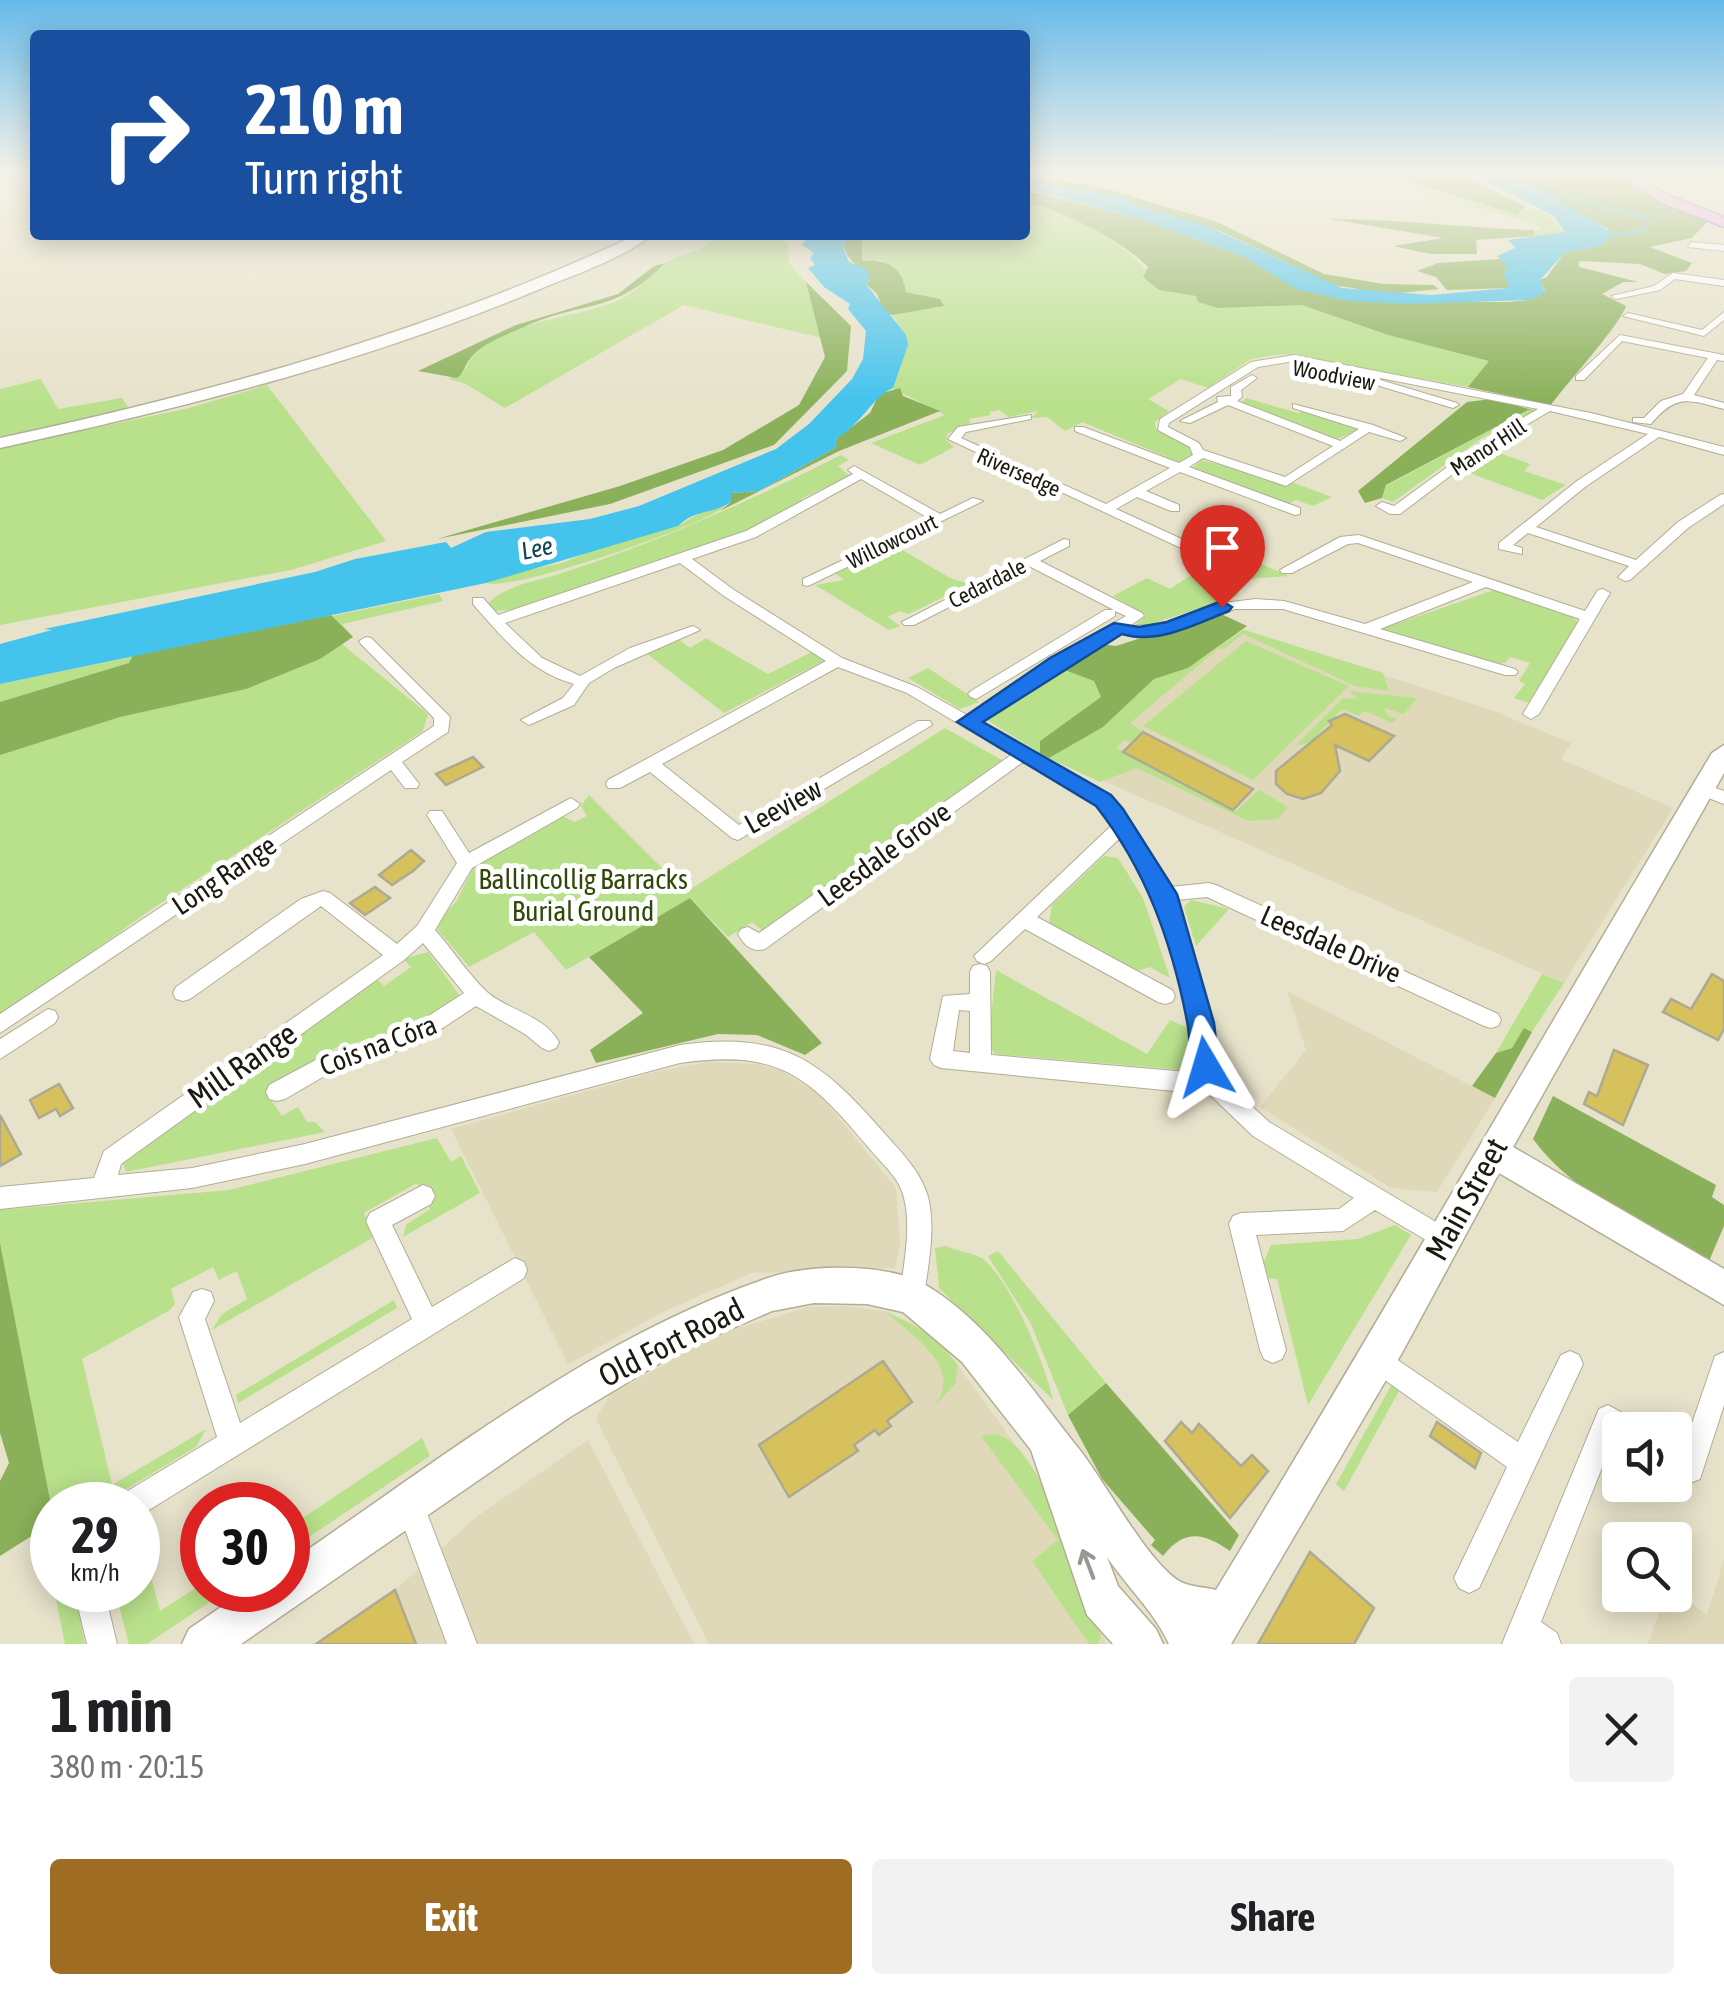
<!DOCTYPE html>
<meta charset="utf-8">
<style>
:root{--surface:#fff;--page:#f2f2f2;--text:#202124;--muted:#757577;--accent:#9f6c23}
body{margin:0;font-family:"Asap Condensed",sans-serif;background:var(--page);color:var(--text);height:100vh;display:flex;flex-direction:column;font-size:38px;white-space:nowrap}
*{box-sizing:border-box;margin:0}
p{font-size:32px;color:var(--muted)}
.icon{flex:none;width:55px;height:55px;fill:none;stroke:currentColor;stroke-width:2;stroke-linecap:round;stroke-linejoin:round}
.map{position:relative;height:1644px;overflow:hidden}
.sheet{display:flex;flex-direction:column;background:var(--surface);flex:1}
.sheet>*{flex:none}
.top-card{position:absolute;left:30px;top:30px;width:1000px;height:210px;border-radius:10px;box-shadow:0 5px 25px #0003;background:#1a4fa0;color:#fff;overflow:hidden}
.fabs{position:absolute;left:1602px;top:1412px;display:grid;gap:20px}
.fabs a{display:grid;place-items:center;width:90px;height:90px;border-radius:10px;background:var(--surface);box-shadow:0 5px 25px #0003;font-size:50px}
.speed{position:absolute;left:30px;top:1482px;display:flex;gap:20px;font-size:50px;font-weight:700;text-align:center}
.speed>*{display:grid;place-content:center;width:130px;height:130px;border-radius:50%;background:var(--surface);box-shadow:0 5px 25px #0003;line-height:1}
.speed small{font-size:25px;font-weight:400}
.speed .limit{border:15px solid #d22;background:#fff;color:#111}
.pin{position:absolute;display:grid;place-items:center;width:85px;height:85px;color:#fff;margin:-102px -42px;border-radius:50% 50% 50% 0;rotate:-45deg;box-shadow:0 0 10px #0007}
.pin .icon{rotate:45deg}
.me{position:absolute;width:110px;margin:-55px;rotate:353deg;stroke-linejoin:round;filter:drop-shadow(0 0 8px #0008)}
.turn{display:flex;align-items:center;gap:35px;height:210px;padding:0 50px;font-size:45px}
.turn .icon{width:130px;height:130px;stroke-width:2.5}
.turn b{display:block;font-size:70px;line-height:85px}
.round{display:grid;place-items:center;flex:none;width:105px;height:105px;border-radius:10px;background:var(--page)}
.summary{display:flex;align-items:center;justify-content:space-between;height:170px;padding:0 50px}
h1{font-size:60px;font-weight:700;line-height:75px}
.action{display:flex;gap:20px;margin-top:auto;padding:20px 50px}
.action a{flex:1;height:115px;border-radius:10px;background:var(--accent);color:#fff;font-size:40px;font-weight:700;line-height:115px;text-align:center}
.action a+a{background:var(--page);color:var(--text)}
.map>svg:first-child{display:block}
</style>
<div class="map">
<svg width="1724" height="1644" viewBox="0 0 1724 1644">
<rect width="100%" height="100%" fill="#e7e2ca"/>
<path fill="#dfd8b9" d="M1233 626 1494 711 1571 743 1561 759 1673 808 1564 983 1040 753 1161 664Z
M1287 991 1495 1098 1437 1192 1391 1188 1260 1107 1306 1050Z
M709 1062 758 1064 782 1071 819 1094 896 1188 900 1244 895 1268 752 1273 665 1311 568 1364 451 1129 659 1071Z
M845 1306 885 1311 914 1324 948 1352 1039 1477 1106 1644H709L596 1419 609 1396 713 1336 808 1307Z
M588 1440 694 1644H317L395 1590 475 1518Z
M1724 1559V1644H1648L1665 1595 1675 1591 1707 1615Z"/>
<path fill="#b9e18c" d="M1399 181 1516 215C1540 197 1550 221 1566 232L1538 238 1533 232 1542 229 1530 222 1427 194Z
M1025 202C1073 214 1137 244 1159 290L1196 296 1218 308 1302 305 1388 335 1490 361 1468 387 1284 354 1251 359 1208 388 1181 379 1148 399 1169 411 1155 422 1156 429 1190 446 1193 454 1179 462 1082 422 1065 431 1047 417 1031 418 1038 411 1009 417 999 410 989 412 991 415 969 419 971 423 947 434 946 440 954 447 920 465 871 443 945 415 890 387C904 366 911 337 892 315L926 307 939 309 920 294 906 292 882 260 862 262V235H1025Z
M716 235H772L788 243 789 263 806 282 822 338 684 305 505 408 464 383 448 379 464 372C486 316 584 322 628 295 641 286 651 272 664 264 683 251 701 256 716 235Z
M41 379 58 409 122 398 130 410 0 440V389Z
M267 385 386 541 291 570 0 625V448L189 408Z
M1246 398 1298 413 1304 410 1358 430 1335 440 1242 403Z
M1528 410 1536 411 1482 438 1393 502 1382 498 1386 486Z
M1491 450 1530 464 1524 471 1566 485 1542 500 1464 471Z
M841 455 849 460 838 466 850 476 801 499 805 502 744 533 514 610 490 611 486 606C501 587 534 581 556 575 656 543 748 502 841 455Z
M1201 460 1294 483 1332 497 1313 506 1296 500 1286 505 1192 469Z
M724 507C699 527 513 592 486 583L495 577 562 563 605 545 678 526 707 509Z
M892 544 950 578 970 584 909 614 899 611 888 617 900 626 889 630 815 585 844 580 835 573Z
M1245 557 1289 576 1245 579 1237 596 1139 628 1135 625 1146 615 1113 596 1147 578 1170 589 1197 571 1214 578Z
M1494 590 1573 617 1579 624 1529 703 1514 698 1525 684 1519 681 1530 663 1510 657 1505 663 1493 664 1381 629Z
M439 594 443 601 342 624 353 637 342 644 428 714 423 731 149 911 0 1019V684Z
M1244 630 1383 673 1389 691 1355 686 1243 634 1224 649 1219 648 1130 723 1143 732 1132 743 1124 740 1116 748 1236 811 1259 790 1288 807 1278 819 1248 821 1137 768 1100 782 1049 758 1103 727 1154 679 1188 668Z
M676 637 690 648 706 638 768 674 814 651 825 660 724 713 642 650Z
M1246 641 1349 686 1253 780 1143 726Z
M928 668 979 702 960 709 908 678Z
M1059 668 1094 681 1101 697 1040 741V753L987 720 993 710Z
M1349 691 1417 698 1404 714 1384 708 1387 715 1397 719 1392 723 1365 711 1359 716 1342 709 1316 736 1320 740 1295 746 1343 698 1358 699Z
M945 728 1002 760 763 931 752 922 728 937 690 898 566 970 534 932 469 967 438 930V921L456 902 476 862 563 816 575 822 587 816 581 806 589 795 686 892Z
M1104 856 1118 858 1143 898 1170 978 1150 967 1134 972 1049 925 1052 905Z
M1191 900 1229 909 1196 946 1184 907Z
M428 952 460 996 410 1029 335 1048 265 1091 282 1116 298 1107 307 1122H315L325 1132 126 1172 123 1164 129 1151 376 978 384 986 411 967 403 959Z
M996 970 1147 1054 1170 1020 1188 1028V1058L1182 1070 995 1054 988 1045Z
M1542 974 1564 983 1532 1032 1524 1029 1512 1048 1496 1053Z
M437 1138 451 1162 461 1156 480 1193 403 1237 406 1225 430 1209 417 1183 364 1213 374 1237 212 1330 222 1314 247 1299 237 1271 219 1280 213 1267 171 1289 175 1304 170 1310 82 1359 112 1485 206 1429 196 1447 100 1505H52V1510L0 1243V1210L229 1190Z
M1395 1225 1411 1235 1308 1405 1277 1279 1267 1278 1262 1266 1271 1245 1358 1239Z
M946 1246C956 1251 975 1253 983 1259 1011 1281 1046 1366 1053 1400L939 1288 935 1248Z
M998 1251 1106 1383 1068 1415 1031 1324 988 1256Z
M394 1300 397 1308 238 1403 236 1395Z
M885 1311 933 1336 958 1365 955 1384 934 1407C965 1366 911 1336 885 1311Z
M1396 1377 1404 1382 1344 1491 1336 1484Z
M994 1434C1045 1442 1077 1591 1101 1636L1098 1644H1089L1032 1561 1058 1540 981 1436Z
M422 1438 430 1456 288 1551V1528Z
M138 1528 160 1611 202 1584V1590H228L147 1644H129L115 1590H138Z
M54 1590H74L85 1644H65Z"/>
<path fill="#8ab15a" d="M1377 171H1454L1526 207 1516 215Z
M1505 171H1608L1667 206 1708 221 1692 238 1650 247 1692 263 1686 271 1665 274 1640 264 1579 261V267L1638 282H1623L1602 294 1626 306C1620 325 1567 383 1551 405L1468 387 1489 361 1388 335 1302 305 1218 308 1198 302 1196 296 1159 290 1143 277 1148 267C1120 239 1064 211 1025 202V192L1042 194 1146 221 1244 257 1288 282 1349 301 1508 302 1528 300 1545 290 1539 280 1547 277 1564 253 1602 245 1610 235 1608 229Z
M1025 175 1101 187 1217 222 1324 274 1383 284 1433 285 1439 289 1390 294 1333 285 1218 230 1135 205 1125 198 1034 183Z
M1329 219C1397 219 1464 228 1533 230L1535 236 1476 240 1477 254H1430L1393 246 1443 238Z
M841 235H862V261C887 259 902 266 906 292L940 299 944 306 892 315 884 312 877 294 865 283 870 280C856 261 846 264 841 235Z
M1500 259 1512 270 1507 273 1509 288 1447 290 1436 277 1417 271 1438 263Z
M665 263C613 316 582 300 524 327 508 334 480 344 470 359 464 366 465 372 457 378L418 371 516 325 618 294 654 266Z
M806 282 851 326 847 371 774 445 610 504 437 539 620 486 723 450 799 405 825 357Z
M900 388 903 396 940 411 839 451 720 511 731 502V493L759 491 835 448 837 438 870 413 879 394Z
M1492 399 1536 411 1528 410 1386 485 1382 498 1365 503 1358 491 1456 411 1467 402Z
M1219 613 1247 626 1188 668 1154 679 1103 727 1049 758 1040 753V741L1101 697 1094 681 1059 668 1101 644 1116 646Z
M331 615 353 637 320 659 246 689 120 717 0 755V702L129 663 133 655Z
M690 898 822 1043 805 1055 757 1035 718 1034 596 1063 590 1050 643 1013 589 957Z
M1524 1028 1532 1032 1495 1098 1472 1086 1496 1053 1512 1048Z
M1553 1096 1716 1185 1712 1197 1724 1205V1226L1709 1261C1649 1227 1574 1195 1533 1139Z
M0 1243 52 1510V1523L0 1556V1481L9 1463 0 1433Z
M1106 1383 1239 1535 1230 1551C1203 1532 1184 1529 1163 1556L1151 1545 1155 1540 1102 1479 1068 1415Z"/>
<path fill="#44c3ed" d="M1465 171H1505L1526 179 1613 233 1602 245 1564 253 1540 280 1545 293 1528 300 1411 304 1349 301 1296 289 1244 257 1146 221 1025 188 1029 180 1125 198 1136 205 1207 226 1342 288 1431 295 1509 288 1503 270 1509 269 1497 256 1515 248 1508 240 1565 232 1554 216Z
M809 235 848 237 843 248 849 262 866 269 870 280 865 283 906 335 908 345 893 388C871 398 864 422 837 438L835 448 759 491 731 493V502C714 514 695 509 678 526L486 583 0 684V644L52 630 44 629 315 572 355 559 446 542 451 548 486 532 590 519 639 506 776 449 809 424 852 379 863 359 866 331 848 309 850 304 824 287 808 268 815 265 810 258 814 253 802 245Z"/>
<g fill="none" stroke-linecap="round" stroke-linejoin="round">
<path stroke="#44c3ed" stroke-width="2.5" d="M1539 171 1557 193 1649 220 1644 230 1608 236"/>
</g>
<path fill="#d7c15d" stroke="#aea992" stroke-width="2.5" d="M1345 714 1394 736 1369 761 1335 745 1340 771 1321 793 1303 799 1287 794 1276 784V771L1332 725 1329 721Z
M1143 732 1253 789 1233 810 1123 752Z
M473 757 483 767 446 785 436 774Z
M411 850 424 861 413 871 392 885 379 875Z
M375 887 390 898 365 915 350 903Z
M1712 974 1724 981V1029L1718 1040 1663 1012 1671 999 1691 1009Z
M1614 1050 1648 1065 1623 1125 1584 1104 1589 1092 1597 1096Z
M59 1084 73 1108 60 1116 56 1109 39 1118 30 1100Z
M0 1115 21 1154 0 1166Z
M883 1361 912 1402 887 1421 891 1426 879 1435 875 1430 854 1445 858 1451 789 1497 759 1445Z
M1181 1422 1192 1433 1199 1424 1241 1466 1252 1455 1268 1471 1230 1518 1165 1441Z
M1437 1422 1481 1453 1475 1468 1430 1436Z
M1310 1552 1374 1608 1354 1644H1258Z
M395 1590 416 1644H316Z"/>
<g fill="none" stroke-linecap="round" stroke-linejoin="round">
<defs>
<path id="street" d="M1691 242 1724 245V251L1688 247Z
M1673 273 1724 280V286L1675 279 1660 290 1616 299 1611 296 1654 286Z
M1724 312V320L1704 336 1623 316 1628 313 1702 330Z
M1620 335 1724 355V361L1717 360 1694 395 1724 403V409C1688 400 1677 393 1651 424L1633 422V418H1644L1661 401 1683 394 1708 358 1622 341 1584 380H1576V376Z
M1294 355 1591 413 1724 447V455L1659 437 1585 487 1536 527 1636 560 1678 522 1720 495 1724 494V504L1688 528 1630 580 1625 581 1618 577 1629 566 1528 533 1513 545 1522 548V554L1499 549V543L1577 481 1648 434 1550 411 1487 448 1400 514H1390L1376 506 1382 502 1394 506 1479 444 1538 409 1294 361 1258 367 1169 423 1168 427 1199 443 1203 450 1285 477 1333 446 1228 405 1190 423 1180 421 1218 402 1217 397 1231 396V387L1252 375 1257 378 1241 390 1242 397 1237 401 1340 441 1359 429 1293 408V404L1373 425 1406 438 1400 441 1369 432 1286 486 1203 458 1189 467 1300 508V514L1295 515 1180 472 1146 491 1179 505V511H1171L1137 497 1116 509 1228 560V566L1209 576 1202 572 1213 563 948 439 958 427 1031 415V419L966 432 961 438 1106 504 1170 468 1075 431V427H1083L1179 463 1193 455 1190 447 1158 430 1160 419 1251 362Z
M1377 379 1457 403 1459 405 1453 408 1373 384 1372 382Z
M854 466 940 514 973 498 983 501 808 586 803 585V579L930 519 861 479 756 537 692 559 734 590 842 658 917 687 967 715 1052 659 1126 616 1115 611V616L976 699 971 697 968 694 971 691 1105 610H1114L1029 566 914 625H904L902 622 1064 539 1069 540V546L1040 561 1142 613 1144 616 1131 625 1134 626 1160 624 1223 603 1256 599 1284 601 1365 624 1473 582 1358 543 1348 544 1292 573H1282L1280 570 1340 537 1359 535 1585 611 1598 590 1603 589 1610 593 1539 714 1531 719 1523 714 1580 619 1486 587 1380 629 1515 669 1518 672 1515 675H1505L1283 609H1235L1180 628 1148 635 1121 631 1062 665 979 722 1109 797 1170 887 1209 883 1216 885 1498 1014 1501 1020 1498 1026 1491 1028 1484 1026 1207 897 1176 900 1211 1023 1221 1078 1269 1122 1451 1231 1455 1239 1451 1247 1443 1250 1375 1210 1343 1231 1256 1235 1286 1350 1282 1359 1273 1363 1264 1359 1260 1350 1229 1224 1233 1216 1241 1213 1339 1209 1354 1198 1253 1136 1206 1091H1174L941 1068 934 1065 930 1059 943 996 970 994V972L973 966 980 964 987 966 990 972 991 1055 1199 1073 1191 1023 1156 895 1119 839 1037 917 1172 990 1175 996 1172 1002 1165 1004 1158 1002 1025 929 991 961 984 964 977 961 974 956 1111 826 1097 805 1023 762 765 949C752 953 744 945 738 934L741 929 748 927 759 933 1011 755 907 693 838 667 662 764 739 825 918 721H930L932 725 738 840 732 838 650 772 620 788H608L606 784 608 780 826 661 724 596 680 563 505 623 542 658 580 676 630 648 693 626 700 630 614 668 589 683 574 705 529 725 521 720 563 698 574 684C529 672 502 637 473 604V598H483L498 615 746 531 853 474 848 470ZM959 1010 970 1011V1053L953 1051Z
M366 637 371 638 450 717 448 732 402 762 419 784 417 788H405L391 770 0 1033V1014L434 726V718L361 644 359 641Z
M1704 784 1724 791V804L1698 794 1695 790Z
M571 798 580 804 577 808 472 868 435 930C453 950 467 973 487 992 509 1011 544 1015 559 1042L556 1048 549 1051 542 1048 525 1034 476 1006 417 1045 340 1067 285 1099 277 1101 269 1099 266 1092 269 1085 327 1054 404 1032 464 993 423 943 404 960 121 1164 118 1175 192 1168 305 1144 680 1045C782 1031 820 1059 885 1134 902 1153 921 1172 928 1197 936 1229 928 1265 924 1297L921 1306 912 1309 903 1306 900 1297C903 1265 912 1230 904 1198 900 1178 881 1163 869 1148 808 1075 779 1049 680 1063L305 1164 192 1188 0 1209V1187L94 1178 104 1151 383 955 321 906 190 999 183 1001 176 999 173 993 176 987 301 899 323 891 330 893 397 944 417 926 457 863 427 815 430 811H442L469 853Z
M48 1009 55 1011 58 1017 55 1023 0 1059V1039Z
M423 1185 431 1188 435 1196 431 1204 392 1225 432 1307 515 1258 524 1262 527 1270 524 1278 141 1515 138 1516V1505H117L121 1495 217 1437 179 1317 193 1292 202 1289 211 1292 214 1301 205 1319 240 1423 412 1319 366 1221 370 1213Z
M1377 1346 1518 1442 1561 1355 1570 1351 1579 1355 1583 1364 1479 1588 1469 1593 1459 1588 1454 1578 1507 1467 1368 1368 1364 1359 1368 1350Z
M1724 1352V1405L1700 1479 1690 1483 1675 1475V1446L1683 1450 1715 1356Z
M1608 1405 1637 1421 1641 1430H1620V1440L1614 1437 1541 1622 1557 1633 1561 1644H1502L1599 1409Z
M410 1491 420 1495 477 1644H447L396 1505 400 1495Z
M74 1590H104L117 1644H87Z"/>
<path id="secondary" d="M636 235H652C620 260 573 275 535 291 363 363 182 408 0 448V438C220 391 432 331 636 235Z
M1724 745V773L1513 1147 1724 1269V1305L1499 1173 1403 1351 1231 1644H1169C1154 1611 1127 1587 1107 1557L1118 1586 1156 1629 1163 1644H1113L1087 1615 1031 1450 962 1362 903 1312 867 1304 814 1303 772 1311 680 1351 570 1417 241 1644H182L189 1629 246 1590H288V1563C440 1460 592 1338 768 1278 807 1264 887 1263 924 1284 989 1322 1033 1392 1079 1449 1106 1483 1146 1560 1179 1581 1189 1587 1205 1587 1216 1590 1385 1312 1545 1031 1712 753Z"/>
<path id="highway" d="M1611 171H1628L1670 196 1724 217V227L1660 202Z"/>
</defs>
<use href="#street" stroke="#b2ad96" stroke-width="2"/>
<use href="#secondary" stroke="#b2ad96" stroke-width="3"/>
<use href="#highway" stroke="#a578a8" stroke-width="3"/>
<use href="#street" fill="#fff" fill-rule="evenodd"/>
<use href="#secondary" fill="#fff" fill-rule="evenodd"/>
<use href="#highway" fill="#efabfa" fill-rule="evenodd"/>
</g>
<defs><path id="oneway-shaft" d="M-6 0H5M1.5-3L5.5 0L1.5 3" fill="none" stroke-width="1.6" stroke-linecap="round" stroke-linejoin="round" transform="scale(2.5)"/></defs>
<use stroke="#989893" href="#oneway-shaft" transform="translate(1088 1564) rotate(-111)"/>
<linearGradient id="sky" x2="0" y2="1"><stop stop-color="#66baea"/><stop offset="0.43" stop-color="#f4f2e7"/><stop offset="1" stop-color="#f4f2e7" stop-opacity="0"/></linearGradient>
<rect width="1724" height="401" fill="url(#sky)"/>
<path fill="#1a73e8" stroke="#114b97" stroke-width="2.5" d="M1222 601 1232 607 1229 611C1196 624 1157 645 1122 634L983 722 1111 795 1123 809 1177 894 1214 1023 1219 1067 1215 1075H1196C1188 1059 1191 1039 1187 1021 1172 943 1146 869 1096 806L957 722 1050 658 1114 623 1139 627 1167 622Z"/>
<g text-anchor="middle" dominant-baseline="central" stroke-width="10" stroke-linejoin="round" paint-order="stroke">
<g font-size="22" fill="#1b1910" stroke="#fff">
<text transform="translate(1334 375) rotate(11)">Woodview</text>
<text transform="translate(1488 447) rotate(-33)">Manor Hill</text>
<text transform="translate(1019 472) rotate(24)">Riversedge</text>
<text transform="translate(892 541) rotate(-26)">Willowcourt</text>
<text transform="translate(987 583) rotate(-27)">Cedardale</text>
</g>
<g font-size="25" font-style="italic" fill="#0e4456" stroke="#fff">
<text transform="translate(537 548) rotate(-12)">Lee</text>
</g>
<g font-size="28" fill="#1b1910" stroke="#fff">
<text transform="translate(783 806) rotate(-29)">Leeview</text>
<text transform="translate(884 854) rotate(-36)">Leesdale Grove</text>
<text transform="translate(224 875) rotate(-34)">Long Range</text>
<text transform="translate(1331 944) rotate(24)">Leesdale Drive</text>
<text transform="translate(378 1045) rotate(-21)">Cois na Córa</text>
</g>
<g font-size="28" fill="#304908" stroke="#fff">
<text x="583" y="879">Ballincollig Barracks<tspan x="583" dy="32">Burial Ground</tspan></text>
</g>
<g font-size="32" fill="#1b1910" stroke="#fff">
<text transform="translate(242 1065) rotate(-35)">Mill Range</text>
<text transform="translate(1466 1199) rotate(-61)">Main Street</text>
<text transform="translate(671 1342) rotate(-27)">Old Fort Road</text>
</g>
</g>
</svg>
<div class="fabs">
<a><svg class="icon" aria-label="sound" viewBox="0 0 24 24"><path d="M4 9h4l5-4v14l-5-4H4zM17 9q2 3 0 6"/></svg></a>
<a><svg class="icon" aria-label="search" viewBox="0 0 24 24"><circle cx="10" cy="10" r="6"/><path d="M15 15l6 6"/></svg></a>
</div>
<div class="speed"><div>29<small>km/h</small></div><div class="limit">30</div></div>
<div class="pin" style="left:1222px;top:607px;background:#d93025"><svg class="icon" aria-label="arrive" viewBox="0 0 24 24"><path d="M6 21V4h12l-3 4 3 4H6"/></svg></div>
<svg class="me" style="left:1206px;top:1067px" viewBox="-20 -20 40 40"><path d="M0-17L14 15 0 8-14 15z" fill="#1a73e8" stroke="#fff" stroke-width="4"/></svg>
<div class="top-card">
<div class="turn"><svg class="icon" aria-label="right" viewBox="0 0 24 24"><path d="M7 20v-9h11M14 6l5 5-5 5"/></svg><div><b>210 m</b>Turn right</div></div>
</div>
</div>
<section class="sheet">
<div class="summary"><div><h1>1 min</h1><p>380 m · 20:15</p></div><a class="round"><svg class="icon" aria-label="close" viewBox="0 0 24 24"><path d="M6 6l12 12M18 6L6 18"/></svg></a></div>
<div class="action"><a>Exit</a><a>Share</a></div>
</section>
